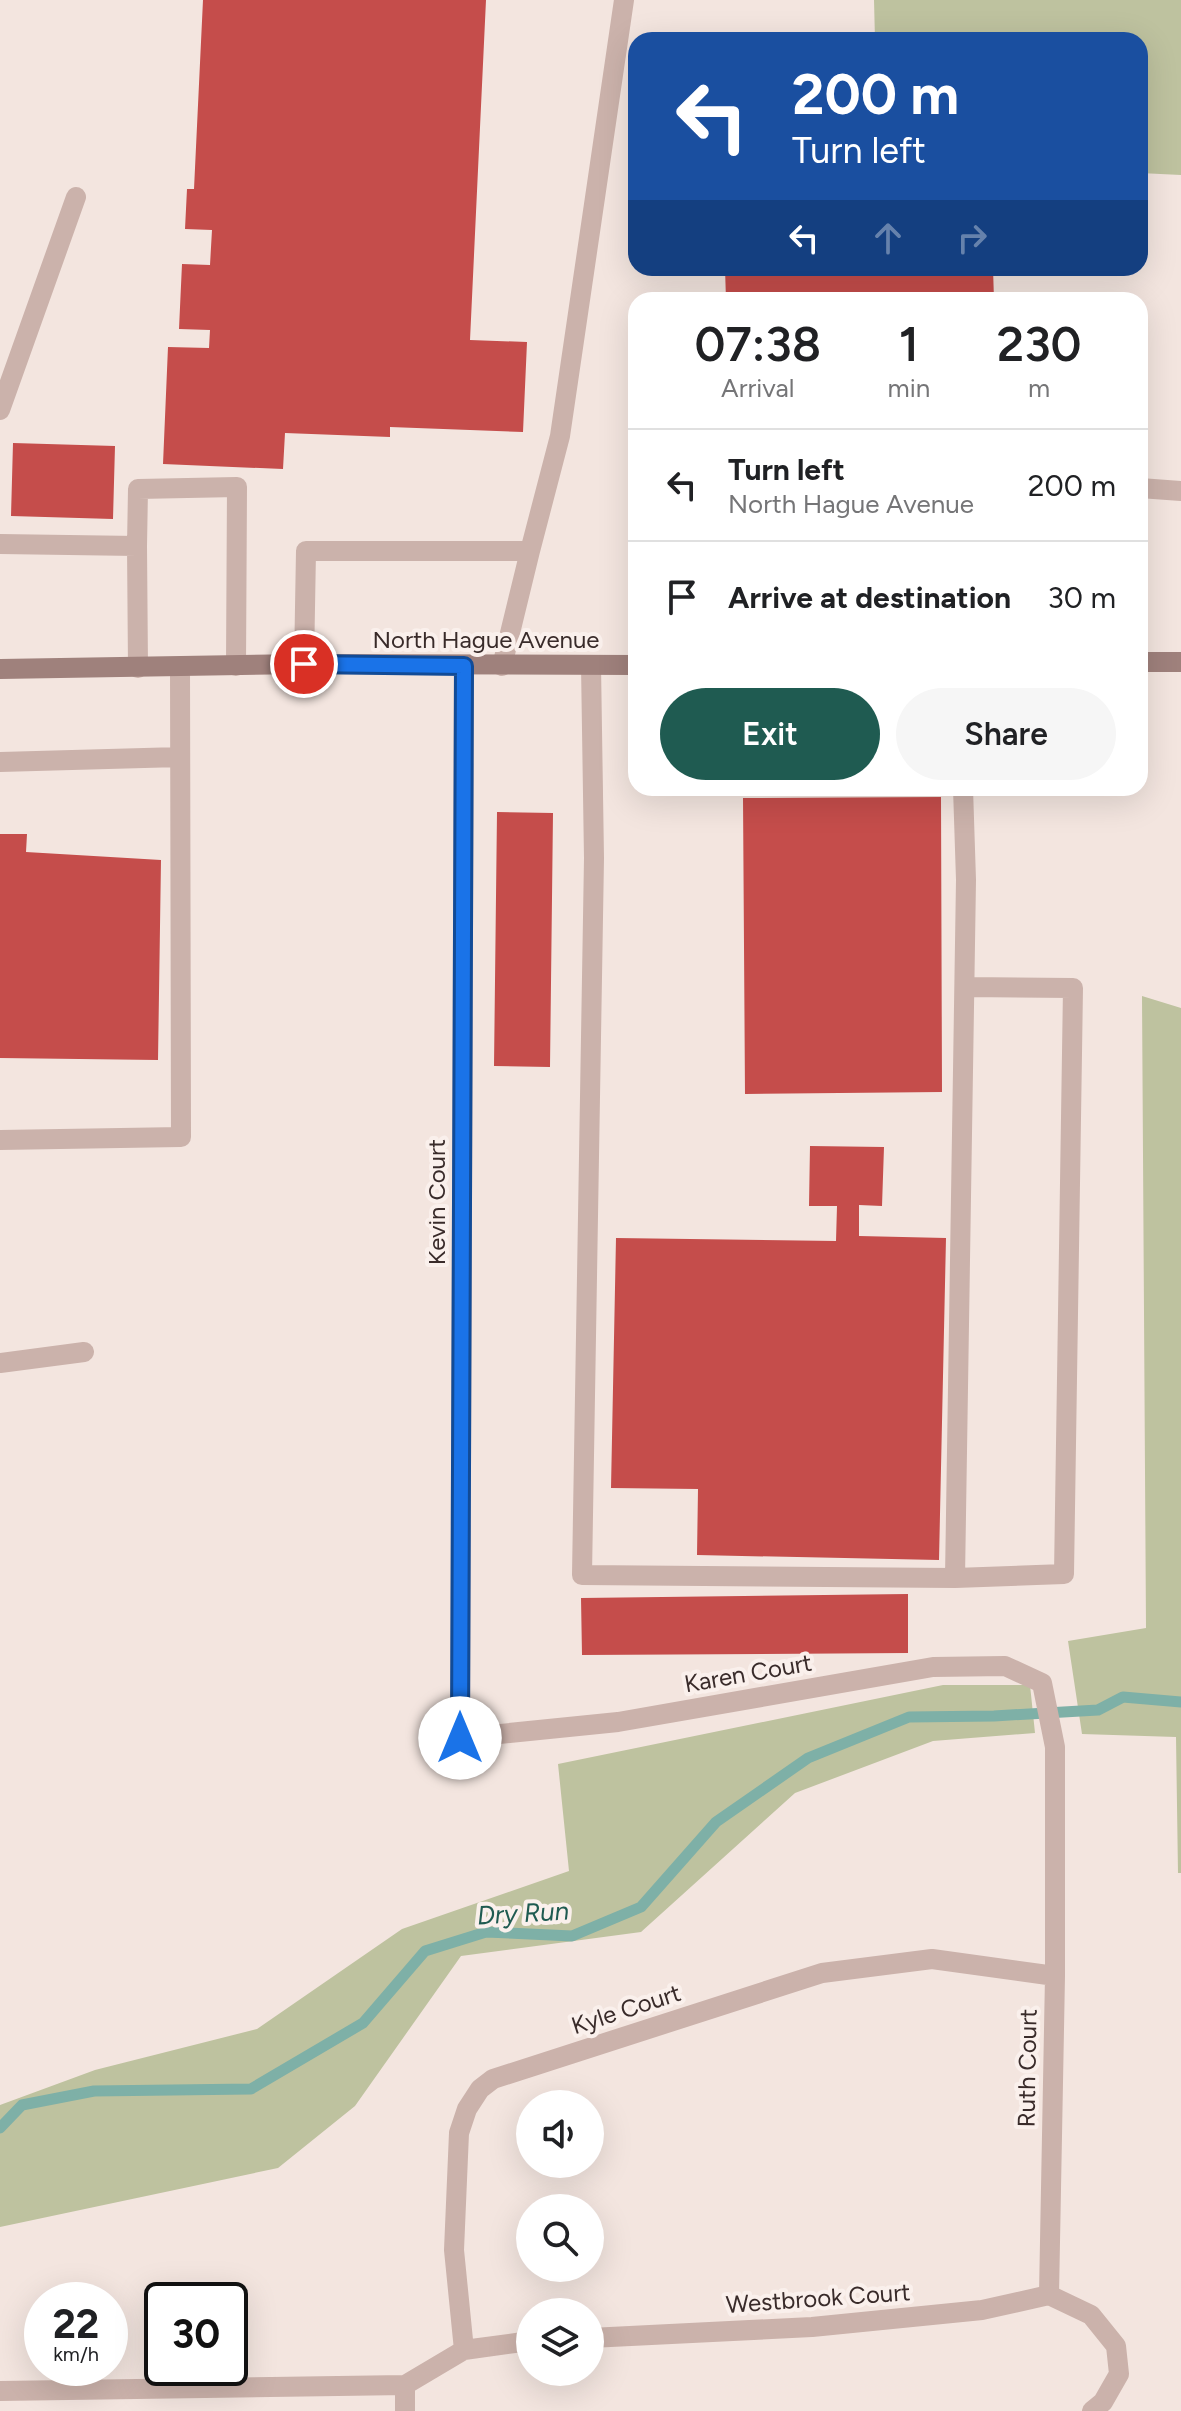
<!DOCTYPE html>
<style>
:root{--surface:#fff;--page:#f6f6f6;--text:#202124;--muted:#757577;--line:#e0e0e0;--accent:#1f5b51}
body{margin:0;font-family:Figtree,sans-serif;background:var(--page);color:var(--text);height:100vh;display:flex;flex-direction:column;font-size:30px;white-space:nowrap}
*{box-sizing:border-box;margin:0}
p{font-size:26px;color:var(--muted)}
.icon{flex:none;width:44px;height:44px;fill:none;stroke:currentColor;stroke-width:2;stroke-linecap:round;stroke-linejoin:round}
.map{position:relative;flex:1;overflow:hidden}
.side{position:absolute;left:628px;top:292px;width:520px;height:504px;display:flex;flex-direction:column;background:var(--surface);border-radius:24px;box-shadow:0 8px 32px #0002}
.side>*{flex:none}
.banner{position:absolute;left:628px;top:32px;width:520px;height:244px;border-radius:24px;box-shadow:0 8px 32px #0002;background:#1a4fa0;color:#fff;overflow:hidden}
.tools{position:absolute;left:516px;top:2090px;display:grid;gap:16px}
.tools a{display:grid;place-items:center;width:88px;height:88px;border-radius:50%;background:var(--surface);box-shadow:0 8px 32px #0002;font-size:40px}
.speed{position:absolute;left:24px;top:2282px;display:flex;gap:16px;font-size:40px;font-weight:700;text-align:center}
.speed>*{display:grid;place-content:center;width:104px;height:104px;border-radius:50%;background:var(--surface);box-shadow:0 8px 32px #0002;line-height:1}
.speed small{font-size:20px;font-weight:400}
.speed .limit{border:4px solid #111;border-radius:12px;background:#fff;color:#111}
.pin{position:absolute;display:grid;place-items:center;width:68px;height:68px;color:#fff;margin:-34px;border:4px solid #fff;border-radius:50%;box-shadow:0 2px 8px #0007}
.me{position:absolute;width:88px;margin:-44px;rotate:0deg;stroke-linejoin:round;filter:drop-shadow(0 0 6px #0008)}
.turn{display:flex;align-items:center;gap:28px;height:168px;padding:0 32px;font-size:36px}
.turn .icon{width:104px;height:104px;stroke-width:2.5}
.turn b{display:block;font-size:56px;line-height:68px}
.lanes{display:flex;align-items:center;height:76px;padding:0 32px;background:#0003;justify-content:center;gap:40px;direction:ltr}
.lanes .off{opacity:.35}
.eta{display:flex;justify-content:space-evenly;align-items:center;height:136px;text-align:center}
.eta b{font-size:48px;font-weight:600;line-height:56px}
.primary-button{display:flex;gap:16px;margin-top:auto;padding:16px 32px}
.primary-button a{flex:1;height:92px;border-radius:48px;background:var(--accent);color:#fff;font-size:32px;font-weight:600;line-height:92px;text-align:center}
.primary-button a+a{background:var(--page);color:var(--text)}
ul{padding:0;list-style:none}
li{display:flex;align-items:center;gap:24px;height:112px;padding:0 32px;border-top:2px solid var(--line)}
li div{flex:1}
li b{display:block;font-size:30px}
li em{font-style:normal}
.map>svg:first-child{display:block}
</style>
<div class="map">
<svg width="1181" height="2411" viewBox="0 0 1181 2411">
<rect width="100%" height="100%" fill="#f3e5df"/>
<path fill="#bec29f" d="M874 0H1181V175L1140 173V40H875Z
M1142 996 1181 1008V1873H1178L1176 1737 1082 1734 1068 1641 1146 1628Z
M943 1685H1030L1035 1733 933 1741 795 1793 641 1932 461 1956 355 2106 278 2168 0 2227V2105L95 2070 257 2029 402 1929 569 1871 558 1764Z"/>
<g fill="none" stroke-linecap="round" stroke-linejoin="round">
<path stroke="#7eb0a7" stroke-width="11" d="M0 2128 22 2105 94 2091 251 2089 363 2023 425 1951 486 1932 572 1936 641 1907 716 1822 808 1758 909 1717 994 1716 1098 1710 1123 1697 1181 1702"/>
</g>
<path fill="#c54d4b" d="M203 0H486L470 340 527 342 523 432 390 427V437L285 433 283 469 163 464 168 347 209 348 210 330 179 329 182 264 210 265 212 230 185 229 187 189H194Z
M725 268H993L994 300H726Z
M13 443 115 446 113 519 11 516Z
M941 797 942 1092 745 1094 743 798Z
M497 812 553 813 550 1067 494 1066Z
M0 834H27L26 852 161 860 158 1060 0 1058Z
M810 1146 884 1147 882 1206 859 1205V1236L946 1238 939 1560 697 1555 698 1489 611 1488 616 1238 836 1241 837 1206H809Z
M908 1594V1653L582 1655 581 1598Z"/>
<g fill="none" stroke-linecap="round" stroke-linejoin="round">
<path stroke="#cbb2ab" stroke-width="20" d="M0 410 76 197
M1140 488 1181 491
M0 544 137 546 138 489 237 487 236 666
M137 546 138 668
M304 664 306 551H530L560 436 624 0
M591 665 594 858 582 1575 955 1578 966 880 963 788
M502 666 530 551
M0 762 180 757
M0 1140 181 1137 180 667
M0 1363 84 1352
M955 1578 1064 1574 1073 988 965 987"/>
<path stroke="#cbb2ab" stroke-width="20" d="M464 666 460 1738 618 1722 933 1667 1005 1666 1042 1683 1055 1747V1976L1049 2295
M1049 2295 1091 2315 1116 2346 1119 2374 1103 2402 1092 2411
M590 2338 812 2327 982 2310 1049 2295
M464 2350 454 2250 459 2133 467 2109 480 2089 493 2079 822 1973 932 1959 1055 1976
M0 2391 405 2385 464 2350 530 2341
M405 2411V2385"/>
<path stroke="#9f817c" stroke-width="20" d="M1140 662H1181
M0 669 304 664 636 665"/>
</g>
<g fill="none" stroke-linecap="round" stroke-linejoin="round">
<defs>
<path id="route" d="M304 664 464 666 460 1738"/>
</defs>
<use href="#route" stroke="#114b97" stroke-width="20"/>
<use href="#route" stroke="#1a73e8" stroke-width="14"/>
</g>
<g text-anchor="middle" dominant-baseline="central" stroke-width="8" stroke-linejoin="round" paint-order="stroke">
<g font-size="24" fill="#392b2a" stroke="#faf0ec">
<text x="486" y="639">North Hague Avenue</text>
<text transform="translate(436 1202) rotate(-90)">Kevin Court</text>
<text transform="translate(748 1673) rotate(-10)">Karen Court</text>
<text transform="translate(626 2009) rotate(-18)">Kyle Court</text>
<text transform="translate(1027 2068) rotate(-89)">Ruth Court</text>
<text transform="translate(818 2298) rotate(-4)">Westbrook Court</text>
</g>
<g font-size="26" font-style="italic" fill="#1f5b51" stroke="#faf0ec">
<text transform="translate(523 1913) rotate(-3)">Dry Run</text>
</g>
</g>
</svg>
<div class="tools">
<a><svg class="icon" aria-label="sound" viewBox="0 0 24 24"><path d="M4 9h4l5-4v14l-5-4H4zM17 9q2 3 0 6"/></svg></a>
<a><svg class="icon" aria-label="search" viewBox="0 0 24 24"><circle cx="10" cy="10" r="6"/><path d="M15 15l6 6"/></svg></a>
<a><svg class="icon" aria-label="layers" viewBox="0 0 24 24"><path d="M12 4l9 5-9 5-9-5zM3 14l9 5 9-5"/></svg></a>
</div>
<div class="speed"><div>22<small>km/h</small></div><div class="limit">30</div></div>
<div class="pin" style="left:304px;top:664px;background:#d93025"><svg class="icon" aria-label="arrive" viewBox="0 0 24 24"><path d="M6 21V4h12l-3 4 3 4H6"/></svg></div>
<svg class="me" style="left:460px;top:1738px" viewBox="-20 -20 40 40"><circle r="19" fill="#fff"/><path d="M0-13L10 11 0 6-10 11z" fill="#1a73e8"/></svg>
<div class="banner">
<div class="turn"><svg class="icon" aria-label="left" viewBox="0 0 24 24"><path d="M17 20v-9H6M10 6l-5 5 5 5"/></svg><div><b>200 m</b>Turn left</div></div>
<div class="lanes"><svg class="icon" aria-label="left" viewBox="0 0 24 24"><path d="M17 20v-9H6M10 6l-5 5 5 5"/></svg><svg class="icon off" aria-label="ahead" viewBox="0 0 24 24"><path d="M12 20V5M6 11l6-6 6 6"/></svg><svg class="icon off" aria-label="right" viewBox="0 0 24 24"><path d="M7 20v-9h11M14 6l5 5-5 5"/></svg></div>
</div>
<section class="side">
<div class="eta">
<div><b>07:38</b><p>Arrival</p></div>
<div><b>1</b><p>min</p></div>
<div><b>230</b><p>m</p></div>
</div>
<ul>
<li><svg class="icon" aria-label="left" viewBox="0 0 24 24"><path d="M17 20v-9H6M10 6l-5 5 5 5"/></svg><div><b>Turn left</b><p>North Hague Avenue</p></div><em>200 m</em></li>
<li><svg class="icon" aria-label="arrive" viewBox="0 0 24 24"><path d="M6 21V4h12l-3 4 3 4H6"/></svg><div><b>Arrive at destination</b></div><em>30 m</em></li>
</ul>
<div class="primary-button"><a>Exit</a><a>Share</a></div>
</section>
</div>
